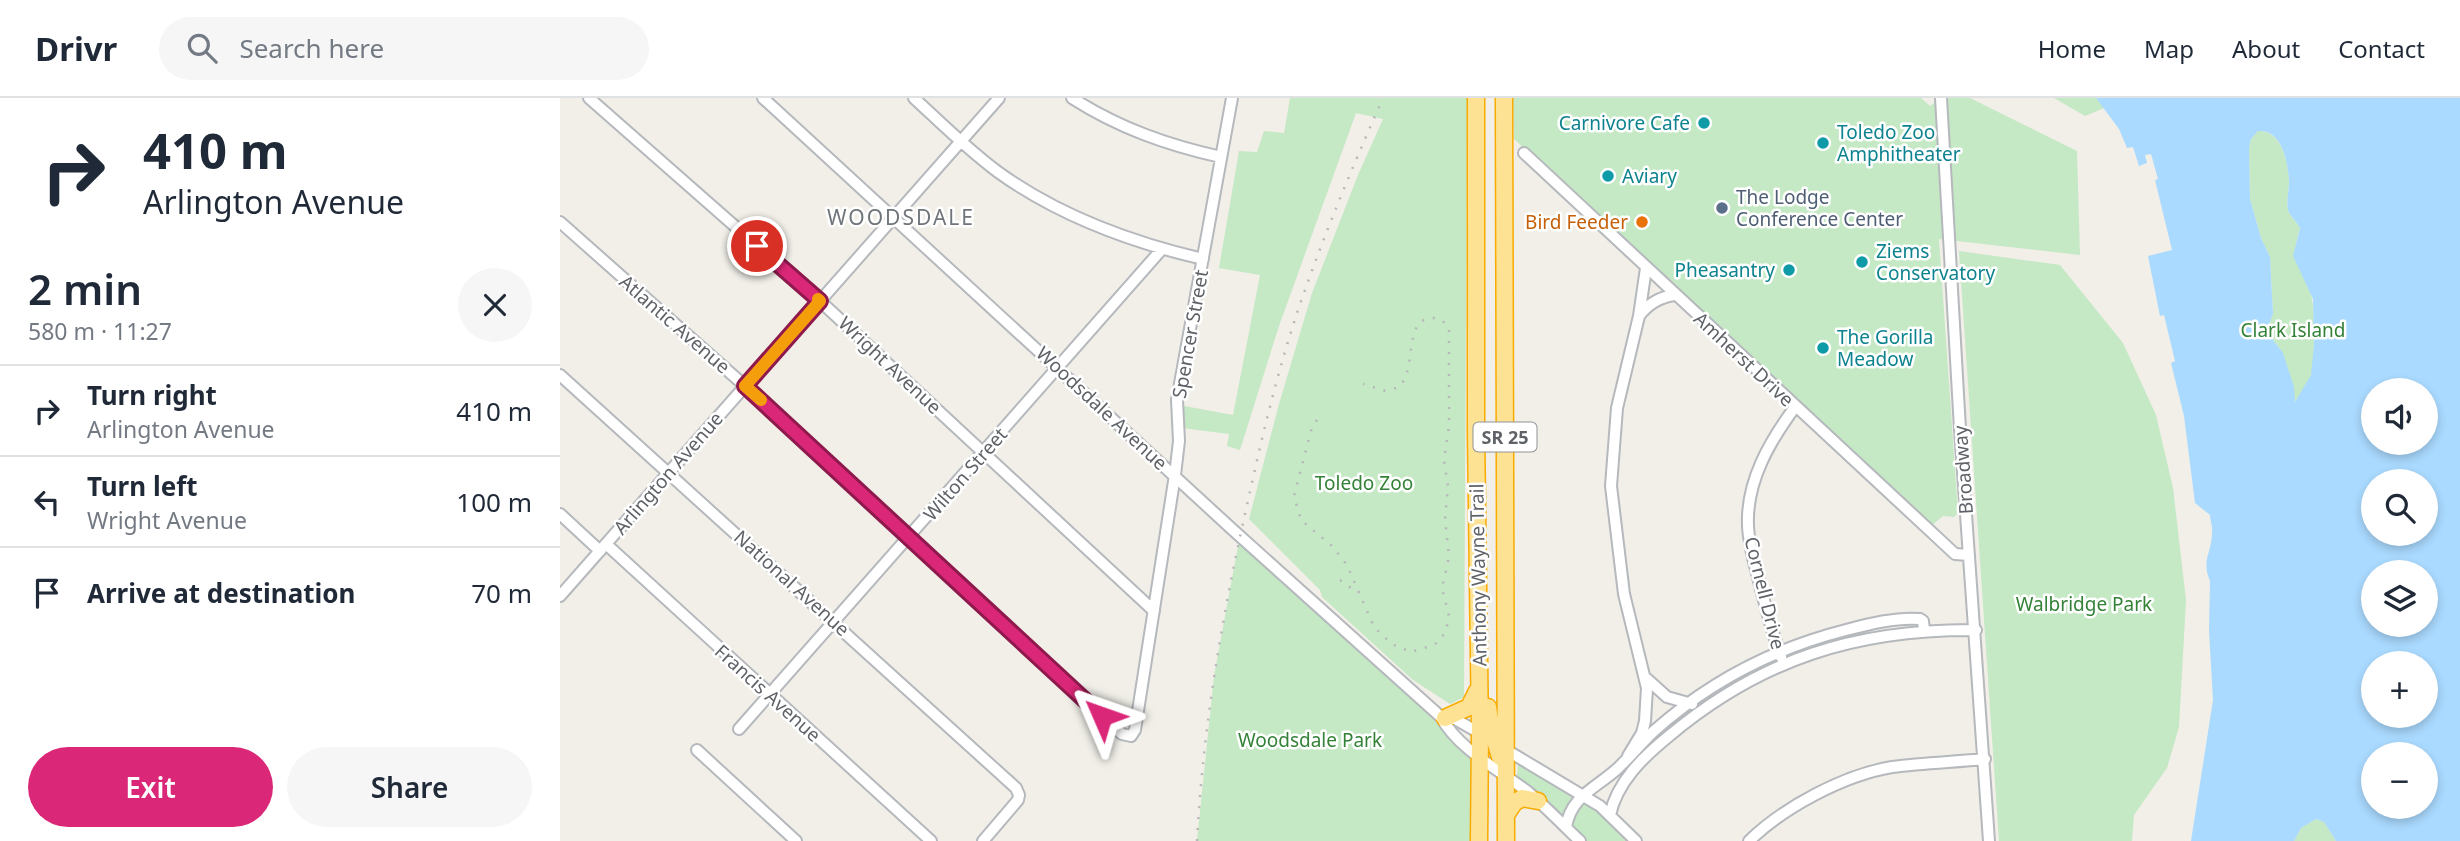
<!DOCTYPE html>
<meta charset="utf-8">
<style>
:root{--surface:#fff;--page:#f6f6f7;--text:#1f2937;--muted:#747a83;--line:#e0e1e3;--accent:#db2777}
body{margin:0;font-family:"Noto Sans",sans-serif;background:var(--page);color:var(--text);height:100vh;display:flex;flex-direction:column;font-size:26px;white-space:nowrap}
*{box-sizing:border-box;margin:0}
p{font-size:23px;color:var(--muted)}
.icon{flex:none;width:38px;height:38px;fill:none;stroke:currentColor;stroke-width:2;stroke-linecap:round;stroke-linejoin:round}
.map{position:relative;flex:1;overflow:hidden}
.details{display:flex;flex-direction:column;background:var(--surface);width:560px}
.details>*{flex:none}
.guide{background:#fff;color:var(--text);overflow:hidden}
.tools{position:absolute;left:1801px;top:280px;display:grid;gap:14px}
.tools a{display:grid;place-items:center;width:77px;height:77px;border-radius:50%;background:var(--surface);box-shadow:0 4px 10px #0003;font-size:35px}
.pin{position:absolute;display:grid;place-items:center;width:60px;height:60px;color:#fff;margin:-30px;border:4px solid #fff;border-radius:50%;box-shadow:0 2px 7px #0007}
.me{position:absolute;width:77px;margin:-38px;rotate:313deg;stroke-linejoin:round;filter:drop-shadow(0 0 5px #0008)}
.turn{display:flex;align-items:center;gap:24px;height:147px;padding:0 28px;font-size:32px}
.turn .icon{width:91px;height:91px;stroke-width:2.5}
.turn b{display:block;font-size:49px;line-height:60px}
.round{display:grid;place-items:center;flex:none;width:74px;height:74px;border-radius:37px;background:var(--page)}
.headline{display:flex;align-items:center;justify-content:space-between;height:119px;padding:0 28px}
h1{font-size:42px;font-weight:600;line-height:52px}
.action{display:flex;gap:14px;margin-top:auto;padding:14px 28px}
.action a{flex:1;height:80px;border-radius:42px;background:var(--accent);color:#fff;font-size:28px;font-weight:600;line-height:80px;text-align:center}
.action a+a{background:var(--page);color:var(--text)}
ul{padding:0;list-style:none}
li{display:flex;align-items:center;gap:21px;height:91px;padding:0 28px;border-top:2px solid var(--line)}
li div{flex:1}
li b{display:block;font-size:26px}
li em{font-style:normal}
header{display:flex;align-items:center;gap:42px;box-sizing:border-box;height:98px;padding:0 35px;background:var(--surface);border-bottom:2px solid var(--line)}
header strong{font-size:33px}
nav{display:flex;gap:38px;margin-inline-start:auto;font-size:24px}
.search{width:490px;height:63px;background:var(--page);display:flex;align-items:center;gap:18px;box-sizing:border-box;padding:0 24px;border-radius:38px;color:var(--muted);font-size:26px}
main{display:flex;flex:1;min-height:0}
.map>svg:first-child{display:block}
</style>
<header>
<strong>Drivr</strong>
<div class="search"><svg class="icon" aria-label="search" viewBox="0 0 24 24"><circle cx="10" cy="10" r="6"/><path d="M15 15l6 6"/></svg>Search here</div>
<nav><a>Home</a><a>Map</a><a>About</a><a>Contact</a></nav>
</header>
<main>
<section class="details">
<div class="guide">
<div class="turn"><svg class="icon" aria-label="right" viewBox="0 0 24 24"><path d="M7 20v-9h11M14 6l5 5-5 5"/></svg><div><b>410 m</b>Arlington Avenue</div></div>
</div>
<div class="headline"><div><h1>2 min</h1><p>580 m · 11:27</p></div><a class="round"><svg class="icon" aria-label="close" viewBox="0 0 24 24"><path d="M6 6l12 12M18 6L6 18"/></svg></a></div>
<ul>
<li><svg class="icon" aria-label="right" viewBox="0 0 24 24"><path d="M7 20v-9h11M14 6l5 5-5 5"/></svg><div><b>Turn right</b><p>Arlington Avenue</p></div><em>410 m</em></li>
<li><svg class="icon" aria-label="left" viewBox="0 0 24 24"><path d="M17 20v-9H6M10 6l-5 5 5 5"/></svg><div><b>Turn left</b><p>Wright Avenue</p></div><em>100 m</em></li>
<li><svg class="icon" aria-label="arrive" viewBox="0 0 24 24"><path d="M6 21V4h12l-3 4 3 4H6"/></svg><div><b>Arrive at destination</b></div><em>70 m</em></li>
</ul>
<div class="action"><a>Exit</a><a>Share</a></div>
</section>
<div class="map">
<svg width="1900" height="743" viewBox="0 0 1900 743">
<rect width="100%" height="100%" fill="#f1efe8"/>
<path fill="#c5e8c5" d="M730 0H907L904 599 890 606 853 582 762 499 760 492 689 421 719 306 752 195 798 77 823 21 796 15 719 228 680 352 667 348 669 336 622 330 624 308 673 317 700 177 659 170 679 53 697 54 704 33 724 35Z
M953 0H1361L1370 8 1381 0H1410L1517 53 1520 157 1379 141 1398 415 1394 419 1383 418 1371 428 954 41Z
M1494 0H1536L1544 10 1525 18Z
M1698 33C1722 32 1728 64 1729 84 1729 93 1726 103 1728 112 1730 118 1737 124 1740 130 1729 166 1741 166 1751 197 1755 209 1755 264 1751 277 1747 288 1740 297 1734 305L1723 255 1713 242 1709 226 1713 215 1710 159 1701 140 1690 101 1689 51 1691 41Z
M1399 153 1500 167 1563 245 1596 317 1613 390 1626 502 1619 629 1607 670 1574 717 1572 743H1439Z
M680 437 918 658 919 743H637L654 578Z
M958 665 1013 697 1003 718 976 693 957 679Z
M1022 707H1029L1035 711 1069 743H1025L1012 731 1010 722 1017 709Z
M1756 721 1764 724 1776 743H1734L1741 730Z"/>
<path fill="#aadaff" fill-rule="evenodd" d="M1536 0H1900V743H1776L1764 724 1756 721 1741 730 1734 743H1631L1653 602 1649 533 1650 483C1641 462 1652 454 1652 435 1653 429 1650 422 1650 417L1635 405 1624 318 1611 265 1615 263 1604 217 1600 218 1588 158 1612 152 1595 82 1598 81 1591 56 1585 57 1587 65 1579 68 1573 49 1567 50 1559 31ZM1698 33C1722 31 1728 64 1729 84 1729 93 1726 103 1728 112 1730 118 1737 124 1740 130L1733 158 1753 201 1754 246 1751 277 1735 304 1734 289 1723 255 1713 242 1709 226 1713 216 1710 159 1701 140 1690 101 1689 51 1691 41ZM1866 292V345H1813V292ZM1866 383V436H1813V383ZM1813 474H1866V527H1813ZM1866 565V618H1813V565ZM1866 656V709H1813V656Z"/>
<g fill="none" stroke-linecap="round" stroke-linejoin="round">
<defs>
<path id="minor" d="M29 0 260 203 594 513
M203 0 673 432 881 619C899 652 940 672 968 694 986 709 1003 727 1020 743
M354 0C381 25 408 52 438 74 499 118 570 144 643 161
M512 0C559 30 607 47 661 59
M1381 0 1400 331 1429 743
M964 55 1395 456 1409 457
M0 124 185 288 562 636 571 638 575 632 615 377 619 343 617 302 672 0
M1079 218C1088 206 1099 199 1115 197
M0 277 456 690 459 697 458 702 423 743
M0 416 40 453
M46 446 371 743
M0 498 439 0
M1221 559C1213 537 1207 514 1201 491 1196 470 1189 450 1188 428 1186 383 1210 343 1235 309
M1087 581 1107 599 1132 606
M884 620 895 621 923 637
M179 631 602 151
M943 650 1040 708 1076 743
M137 652 236 743
M1068 658 1082 635 1085 623 1087 590 1064 496 1051 388 1057 310 1079 218 1086 170
M1050 717C1057 684 1083 659 1109 638 1201 561 1296 531 1416 532
M1006 729C1011 698 1036 690 1057 671 1070 659 1081 645 1094 633 1149 584 1215 550 1286 532 1309 526 1336 519 1360 521L1363 523 1364 532
M1189 743C1224 709 1284 677 1332 669 1363 665 1394 664 1425 661"/>
<path id="highway" d="M916 0V334L920 635 919 743
M944 0 946 743
M928 609 931 630 940 659
M885 620 909 609 917 593
M946 717 954 705 962 700 978 703"/>
</defs>
<use href="#minor" stroke="#b5b8bc" stroke-width="14"/>
<use href="#highway" stroke="#f9ab00" stroke-width="19"/>
<use href="#minor" stroke="#fff" stroke-width="10"/>
<use href="#highway" stroke="#fde293" stroke-width="16"/>
<path stroke="#b6b7b8" stroke-width="2.5" stroke-dasharray="2 9" stroke-linecap="butt" d="M757 322 752 329 734 398 741 422 772 448 787 467 814 529 832 546 851 554 874 547 881 541 886 532 889 518 882 490 889 459 885 421 888 388 884 362 889 328V230C881 219 872 217 860 224 846 242 855 272 839 289L826 293 803 286
M780 482 791 490
M637 743C643 630 662 518 687 407 703 334 720 262 745 192 768 127 795 63 823 0"/>
</g>
<g fill="none" stroke-linecap="round" stroke-linejoin="round">
<defs>
<path id="route" d="M197 148 260 203 185 288 542 618"/>
</defs>
<use href="#route" stroke="#8e194d" stroke-width="18"/>
<use href="#route" stroke="#db2777" stroke-width="12"/>
<path stroke="#f59e0b" stroke-width="12" d="M201 302 185 288 260 203 258 201"/>
</g>
<g fill="#0f9aa8" stroke="#fff" stroke-width="2.5">
<circle cx="1144" cy="25" r="7"/>
<circle cx="1263" cy="45" r="7"/>
<circle cx="1048" cy="78" r="7"/>
<circle cx="1302" cy="164" r="7"/>
<circle cx="1229" cy="172" r="7"/>
<circle cx="1263" cy="250" r="7"/>
</g>
<circle fill="#5c6f8a" stroke="#fff" stroke-width="2.5" cx="1162" cy="110" r="7"/>
<circle fill="#e8710a" stroke="#fff" stroke-width="2.5" cx="1082" cy="124" r="7"/>
<g text-anchor="middle" dominant-baseline="central" stroke-width="5" stroke-linejoin="round" paint-order="stroke">
<rect fill="#fff" stroke="#8f9295" stroke-width="2" x="913.5" y="324.5" width="63" height="29" rx="5"/>
<g font-size="18" font-weight="bold" fill="#5f6368">
<text x="945" y="339">SR 25</text>
</g>
<g font-size="19" fill="#0d838f" stroke="#fff" text-anchor="start">
<text x="1130" y="25" text-anchor="end">Carnivore Cafe</text>
<text x="1277" y="34">Toledo Zoo<tspan x="1277" dy="22">Amphitheater</tspan></text>
<text x="1062" y="78">Aviary</text>
<text x="1316" y="153">Ziems<tspan x="1316" dy="22">Conservatory</tspan></text>
<text x="1215" y="172" text-anchor="end">Pheasantry</text>
<text x="1277" y="239">The Gorilla<tspan x="1277" dy="22">Meadow</tspan></text>
</g>
<g font-size="19" fill="#4e5e75" stroke="#fff" text-anchor="start">
<text x="1176" y="99">The Lodge<tspan x="1176" dy="22">Conference Center</tspan></text>
</g>
<g font-size="19" fill="#c56008" stroke="#fff" text-anchor="end">
<text x="1068" y="124">Bird Feeder</text>
</g>
<g font-size="19" fill="#5f6368" stroke="#fff">
<text transform="translate(115 226) rotate(41)">Atlantic Avenue</text>
<text transform="translate(630 236) rotate(-80)">Spencer Street</text>
<text transform="translate(1184 261) rotate(43)">Amherst Drive</text>
<text transform="translate(330 267) rotate(43)">Wright Avenue</text>
<text transform="translate(542 310) rotate(43)">Woodsdale Avenue</text>
<text transform="translate(1403 372) rotate(-94)">Broadway</text>
<text transform="translate(108 375) rotate(-49)">Arlington Avenue</text>
<text transform="translate(405 376) rotate(-49)">Wilton Street</text>
<text transform="translate(918 477) rotate(-91)">Anthony Wayne Trail</text>
<text transform="translate(232 485) rotate(42)">National Avenue</text>
<text transform="translate(1205 495) rotate(76)">Cornell Drive</text>
<text transform="translate(208 595) rotate(42)">Francis Avenue</text>
</g>
<g font-size="19" fill="#348238" stroke="#fff">
<text x="1733" y="232">Clark Island</text>
<text x="804" y="385">Toledo Zoo</text>
<text x="1524" y="506">Walbridge Park</text>
<text x="750" y="642">Woodsdale Park</text>
</g>
<g font-size="21" letter-spacing="2" fill="#70757a" stroke="#fff">
<text x="341" y="119">WOODSDALE</text>
</g>
</g>
</svg>
<div class="tools">
<a><svg class="icon" aria-label="sound" viewBox="0 0 24 24"><path d="M4 9h4l5-4v14l-5-4H4zM17 9q2 3 0 6"/></svg></a>
<a><svg class="icon" aria-label="search" viewBox="0 0 24 24"><circle cx="10" cy="10" r="6"/><path d="M15 15l6 6"/></svg></a>
<a><svg class="icon" aria-label="layers" viewBox="0 0 24 24"><path d="M12 4l9 5-9 5-9-5zM3 14l9 5 9-5"/></svg></a>
<a>+</a>
<a>−</a>
</div>
<div class="pin" style="left:197px;top:148px;background:#d93025"><svg class="icon" aria-label="arrive" viewBox="0 0 24 24"><path d="M6 21V4h12l-3 4 3 4H6"/></svg></div>
<svg class="me" style="left:542px;top:618px" viewBox="-20 -20 40 40"><path d="M0-17L14 15 0 8-14 15z" fill="#db2777" stroke="#fff" stroke-width="4"/></svg>
</div>
</main>
